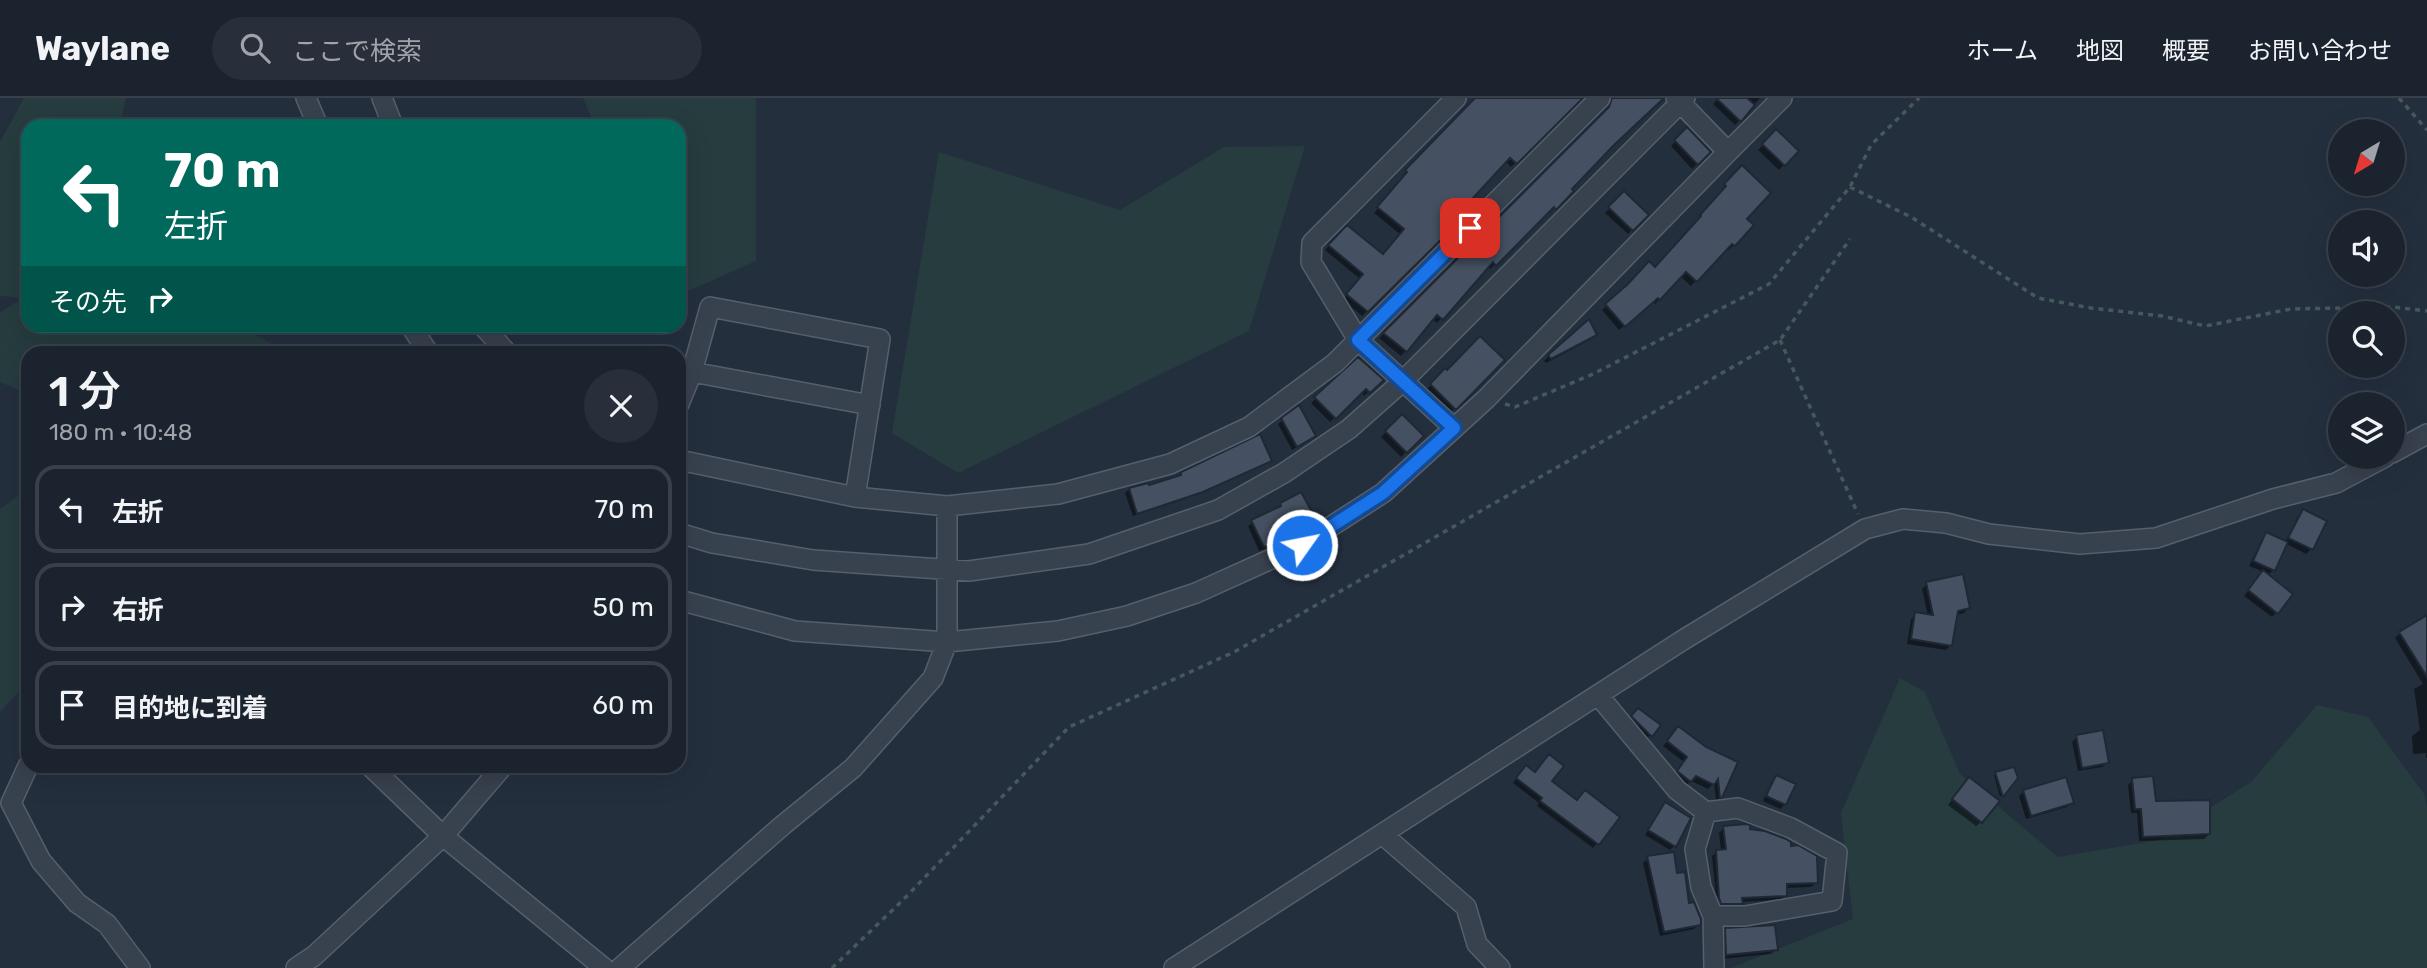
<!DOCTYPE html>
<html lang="ja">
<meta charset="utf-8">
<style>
:root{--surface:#1b232e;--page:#282f3a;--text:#f1f3f6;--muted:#a0a4aa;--line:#39404a}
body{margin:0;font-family:Rubik,"Noto Sans JP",sans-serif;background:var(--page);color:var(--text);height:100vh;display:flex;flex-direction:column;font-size:26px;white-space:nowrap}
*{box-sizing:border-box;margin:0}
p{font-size:23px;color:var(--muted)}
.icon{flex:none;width:38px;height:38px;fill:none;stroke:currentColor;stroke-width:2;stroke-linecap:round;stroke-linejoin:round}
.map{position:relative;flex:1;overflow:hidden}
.drawer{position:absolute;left:21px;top:248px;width:665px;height:427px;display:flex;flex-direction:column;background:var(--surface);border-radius:21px;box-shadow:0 7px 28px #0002,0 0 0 2px var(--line)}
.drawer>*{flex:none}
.banner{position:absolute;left:21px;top:21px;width:665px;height:214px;border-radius:21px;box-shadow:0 7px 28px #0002,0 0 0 2px var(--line);background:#00695c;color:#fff;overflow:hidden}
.needle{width:46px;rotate:218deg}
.fabs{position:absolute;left:2328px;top:21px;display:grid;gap:14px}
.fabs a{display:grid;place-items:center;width:77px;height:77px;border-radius:50%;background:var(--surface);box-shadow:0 7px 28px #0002,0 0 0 2px var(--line);font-size:35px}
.pin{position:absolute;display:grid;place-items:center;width:60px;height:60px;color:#fff;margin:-30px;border-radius:14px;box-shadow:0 4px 10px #0006}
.me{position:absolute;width:77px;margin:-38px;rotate:57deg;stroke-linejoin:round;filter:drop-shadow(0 0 5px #0008)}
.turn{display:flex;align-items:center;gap:24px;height:147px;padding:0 28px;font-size:32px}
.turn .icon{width:91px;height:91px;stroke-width:2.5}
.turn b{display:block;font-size:49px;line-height:60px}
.then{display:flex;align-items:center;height:66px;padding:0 28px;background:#0003;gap:14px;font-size:26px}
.round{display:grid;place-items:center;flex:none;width:74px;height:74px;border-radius:37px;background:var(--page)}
.overview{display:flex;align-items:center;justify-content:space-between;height:119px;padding:0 28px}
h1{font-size:42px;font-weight:600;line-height:52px}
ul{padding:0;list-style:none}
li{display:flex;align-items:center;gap:21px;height:88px;margin:0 14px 10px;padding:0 14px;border:4px solid var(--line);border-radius:21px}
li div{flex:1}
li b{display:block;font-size:26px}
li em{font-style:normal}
header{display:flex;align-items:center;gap:42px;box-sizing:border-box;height:98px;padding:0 35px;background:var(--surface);border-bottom:2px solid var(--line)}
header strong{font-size:33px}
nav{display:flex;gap:38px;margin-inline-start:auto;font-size:24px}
.search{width:490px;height:63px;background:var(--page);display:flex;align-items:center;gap:18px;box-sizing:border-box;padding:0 24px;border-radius:38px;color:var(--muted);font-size:26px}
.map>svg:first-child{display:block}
</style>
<header>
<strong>Waylane</strong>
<div class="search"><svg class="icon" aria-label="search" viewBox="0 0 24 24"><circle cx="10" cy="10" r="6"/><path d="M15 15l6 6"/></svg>ここで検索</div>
<nav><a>ホーム</a><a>地図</a><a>概要</a><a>お問い合わせ</a></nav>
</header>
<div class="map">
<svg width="2427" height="870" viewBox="0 0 2427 870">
<rect width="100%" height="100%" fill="#242f3e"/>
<path fill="#263c3f" d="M24 0H126L120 28H28V228H240L272 246 273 255 28 256V296L0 284V214L24 200 0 198V44Z
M583 0H756V163L679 197V28H595Z
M1305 48 1249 233 958 375 892 335 939 54 1120 112 1224 49Z
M28 391V584L0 614V411Z
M1900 580 1925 594 1960 676 2058 759 2159 742 2251 684 2317 607 2368 619 2424 696 2427 708V870H1731L1853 821 1841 715Z"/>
<path fill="#0007" d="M1477 0H1580L1511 69 1505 63 1471 100 1476 105 1362 218 1343 202 1360 181 1325 152 1348 129 1383 158 1401 137 1374 115 1404 79 1402 78Z
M1616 0H1660L1569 91 1571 93 1550 115 1548 113 1490 171 1487 168 1437 225 1432 221 1401 258 1379 240 1604 16Z
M1719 0H1760L1735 27 1713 6Z
M1687 32 1708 54 1692 71 1671 48Z
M1776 34 1797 53 1779 72 1758 52Z
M1742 70 1744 121 1751 127 1729 152 1726 149 1691 188 1680 178 1655 206 1652 203 1619 232 1602 212 1627 190 1655 171 1698 124 1697 123 1723 94 1721 92Z
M1624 96 1646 117 1628 136 1605 115Z
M1595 237 1590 242 1546 265 1544 263 1549 258Z
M1358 261 1381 282 1364 298 1361 294 1330 324 1311 305Z
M1502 262 1450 315 1426 292 1445 273Z
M1402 318 1422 338 1401 359 1381 339Z
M1283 322 1314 338 1292 352 1278 326Z
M1270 362 1266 366 1179 403 1133 418 1125 395 1129 391 1148 390 1178 379 1182 376Z
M1281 407 1310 427 1289 441 1259 453 1248 428Z
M2303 413 2311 451 2306 456 2285 445 2273 472 2267 478 2276 515 2272 519 2244 498 2264 474 2249 468 2262 441 2266 436 2285 445 2298 418Z
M1927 486 1968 510 1964 515 1956 517 1951 547 1946 552 1907 546 1911 521 1916 516 1928 518 1922 491Z
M2427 527V660H2426V655L2413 656 2412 638 2420 632 2414 591 2423 586 2395 540 2400 535Z
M1633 617 1658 628 1646 642 1628 624Z
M1674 635 1736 665 1720 699 1716 703 1714 685 1708 691 1691 683 1685 688 1674 678 1684 664 1663 648Z
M2077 639 2107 664 2102 669 2078 673 2072 644Z
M1522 673 1535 676 1550 683 1597 745 1593 750 1537 708 1539 705 1513 685Z
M1996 676 2016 680 2000 699 1994 677Z
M1777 679 1785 706 1780 711 1763 703 1772 683Z
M2133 682 2154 705 2209 736 2204 741 2139 743 2137 715H2131L2128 687Z
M1964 686 1981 724 1976 728 1948 707Z
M2024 693 2072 704 2067 709 2026 721 2019 698Z
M1665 706 1674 748 1670 752 1645 737Z
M1724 730 1748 733 1789 749 1816 785 1811 789 1785 790V798L1780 802 1741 804 1736 810H1717L1712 758 1717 753H1721L1719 735Z
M1648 760 1676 777 1688 807 1699 826 1694 831 1660 838 1643 765Z
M1726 832 1776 852 1771 856 1722 861 1721 837Z"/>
<path fill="#455162" stroke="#1f2835" stroke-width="2" d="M1475 0H1583L1517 66 1510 60 1473 100 1478 105 1368 214 1346 196 1363 176 1328 147 1347 127 1383 156 1404 131 1377 109 1407 74 1405 72Z
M1612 0H1664L1614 47 1572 91 1574 93 1556 112 1554 109 1496 168 1493 164 1443 222 1437 217 1407 254 1383 235 1609 9Z
M1716 0H1747L1755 7 1741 24Z
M1687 29 1711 54 1698 67 1674 42Z
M1776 31 1799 53 1785 68 1762 46Z
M1742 67 1771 95 1747 121 1754 127 1735 148 1732 146 1697 184 1686 174 1660 202 1658 200 1625 229 1605 206 1628 186 1649 163 1655 169 1701 118 1700 117 1726 88 1724 86Z
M1624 93 1649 117 1633 133 1608 109Z
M1589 221 1597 237 1551 261 1548 257Z
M1480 238 1505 262 1456 312 1430 286 1445 270 1447 272Z
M1358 259 1384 282 1370 295 1366 291 1336 321 1314 299Z
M1299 307 1316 338 1297 349 1281 320Z
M1402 316 1424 338 1407 355 1385 333Z
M1260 336 1272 363 1203 394 1137 416 1129 390 1148 385 1149 387 1181 377V374Z
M1301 394 1317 423 1296 436 1264 449 1251 422 1281 408 1280 405Z
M2303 411 2327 423 2313 452 2288 440Z
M2266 434 2288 444 2275 473 2253 463Z
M2263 472 2293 496 2278 516 2248 492Z
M1963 476 1970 510 1958 513 1952 548 1911 541 1915 514 1933 517 1926 484Z
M2427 517V579L2399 534Z
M1638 610 1661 627 1652 639 1631 618Z
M1678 628 1706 649 1738 664 1722 700H1720L1718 681 1714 687 1696 678 1691 684 1677 673 1687 659 1667 643Z
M2103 632 2109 665 2082 670 2076 637Z
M1549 656 1564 668 1552 683 1577 702 1585 692 1620 719 1599 747 1540 703 1542 700 1516 680 1526 667 1535 674Z
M2014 669 2018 680 2003 699 1995 674Z
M1776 677 1796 686 1786 707 1766 698Z
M2153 678 2156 703 2210 702V736L2143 739 2141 711H2135L2132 680Z
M1969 679 2000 703 1982 725 1952 701Z
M2066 679 2074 705 2031 718 2023 692Z
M1665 704 1691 720 1676 749 1648 732Z
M1746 726 1750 727V731L1765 733 1786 741 1791 744V748L1798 747 1817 758 1818 785 1787 786V798L1742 800 1743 806H1721L1719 800 1716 752 1726 751 1723 728Z
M1674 754 1677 775 1685 774 1689 805 1694 804 1701 821V827L1664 834 1647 758Z
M1775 827 1778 852 1726 857 1725 830Z"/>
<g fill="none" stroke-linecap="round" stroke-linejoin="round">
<defs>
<path id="minor" d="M306 0 318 28
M382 0 393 28
M1728 54 1782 0
M411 228 429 256
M483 228 508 256
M692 274 870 307
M679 306 692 274 710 209 880 241 855 399
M1454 330 1358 242 1311 164 1312 145 1456 0
M2392 355 2427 336
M679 362 855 399 947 408 1058 396 1170 366 1249 329 1335 265 1600 0
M679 435 712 445 813 462 969 473 1089 456 1218 412 1284 375 1349 331 1402 284 1685 0
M679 502 795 533 947 544 1058 533 1127 518 1196 495 1302 447 1383 395 1486 301 1728 54 1676 0
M1598 597 1677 692 1706 714 1738 710 1791 730 1837 755 1832 803 1745 818H1713
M28 668 11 705 41 763 77 805 107 826 140 870
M370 668 443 738 604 870
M1706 714 1695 751 1701 789 1713 818 1714 870
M1382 736 1466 809 1477 846 1500 870
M296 870 314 858 443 738 503 668
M620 870 783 727 853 670 933 580 947 544V408
M1174 870 1683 542 1865 431 1903 421 1946 425 1989 436 2080 446 2156 440 2273 401 2336 385 2385 359"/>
</defs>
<use href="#minor" stroke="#565f6c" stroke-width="22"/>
<path stroke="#44595c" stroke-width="3.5" stroke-dasharray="5 5" stroke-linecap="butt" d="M2399 0 2427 32
M1850 89 1911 119 2038 200 2091 210 2162 218 2205 228 2291 211 2393 209 2427 213
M1780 242 1858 416
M1505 306 1515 309 1593 276 1769 186 1850 89 1871 47 1919 0
M832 870 904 801 1069 629 1234 554 1780 242 1850 141"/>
<use href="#minor" stroke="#38414e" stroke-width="19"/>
</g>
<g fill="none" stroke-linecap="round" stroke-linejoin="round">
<defs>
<path id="route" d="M1302 447 1383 395 1454 330 1358 242 1470 130"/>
</defs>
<use href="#route" stroke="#114b97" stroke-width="18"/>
<use href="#route" stroke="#1a73e8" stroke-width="12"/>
</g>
</svg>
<div class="fabs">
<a><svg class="needle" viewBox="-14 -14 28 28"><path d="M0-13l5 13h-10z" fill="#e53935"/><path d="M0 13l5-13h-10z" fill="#a0a4aa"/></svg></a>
<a><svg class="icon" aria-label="sound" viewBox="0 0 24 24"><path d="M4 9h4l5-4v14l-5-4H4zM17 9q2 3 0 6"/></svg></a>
<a><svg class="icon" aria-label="search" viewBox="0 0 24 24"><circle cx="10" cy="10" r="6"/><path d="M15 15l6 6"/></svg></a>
<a><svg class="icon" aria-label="layers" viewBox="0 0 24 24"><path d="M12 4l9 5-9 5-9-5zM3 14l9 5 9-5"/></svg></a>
</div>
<div class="pin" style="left:1470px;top:130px;background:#d93025"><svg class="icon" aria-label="arrive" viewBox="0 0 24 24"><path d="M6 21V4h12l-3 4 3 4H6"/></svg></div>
<svg class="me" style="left:1302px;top:447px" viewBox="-20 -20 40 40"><circle r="17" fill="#1a73e8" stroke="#fff" stroke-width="3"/><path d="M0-11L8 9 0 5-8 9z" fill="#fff"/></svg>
<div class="banner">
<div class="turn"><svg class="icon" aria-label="left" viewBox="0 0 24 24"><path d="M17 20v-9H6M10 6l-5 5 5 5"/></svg><div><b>70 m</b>左折</div></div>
<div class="then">その先<svg class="icon" aria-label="right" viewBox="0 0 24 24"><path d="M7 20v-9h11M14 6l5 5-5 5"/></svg></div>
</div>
<section class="drawer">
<div class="overview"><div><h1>1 分</h1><p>180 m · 10:48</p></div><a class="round"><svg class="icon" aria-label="close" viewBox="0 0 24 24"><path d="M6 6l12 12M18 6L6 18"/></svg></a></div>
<ul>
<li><svg class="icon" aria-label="left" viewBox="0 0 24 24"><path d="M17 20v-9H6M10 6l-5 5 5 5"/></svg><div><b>左折</b></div><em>70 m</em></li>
<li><svg class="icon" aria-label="right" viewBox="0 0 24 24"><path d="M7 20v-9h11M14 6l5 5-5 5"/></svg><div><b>右折</b></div><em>50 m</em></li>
<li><svg class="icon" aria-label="arrive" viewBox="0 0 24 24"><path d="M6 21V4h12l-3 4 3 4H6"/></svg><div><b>目的地に到着</b></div><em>60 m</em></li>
</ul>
</section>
</div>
